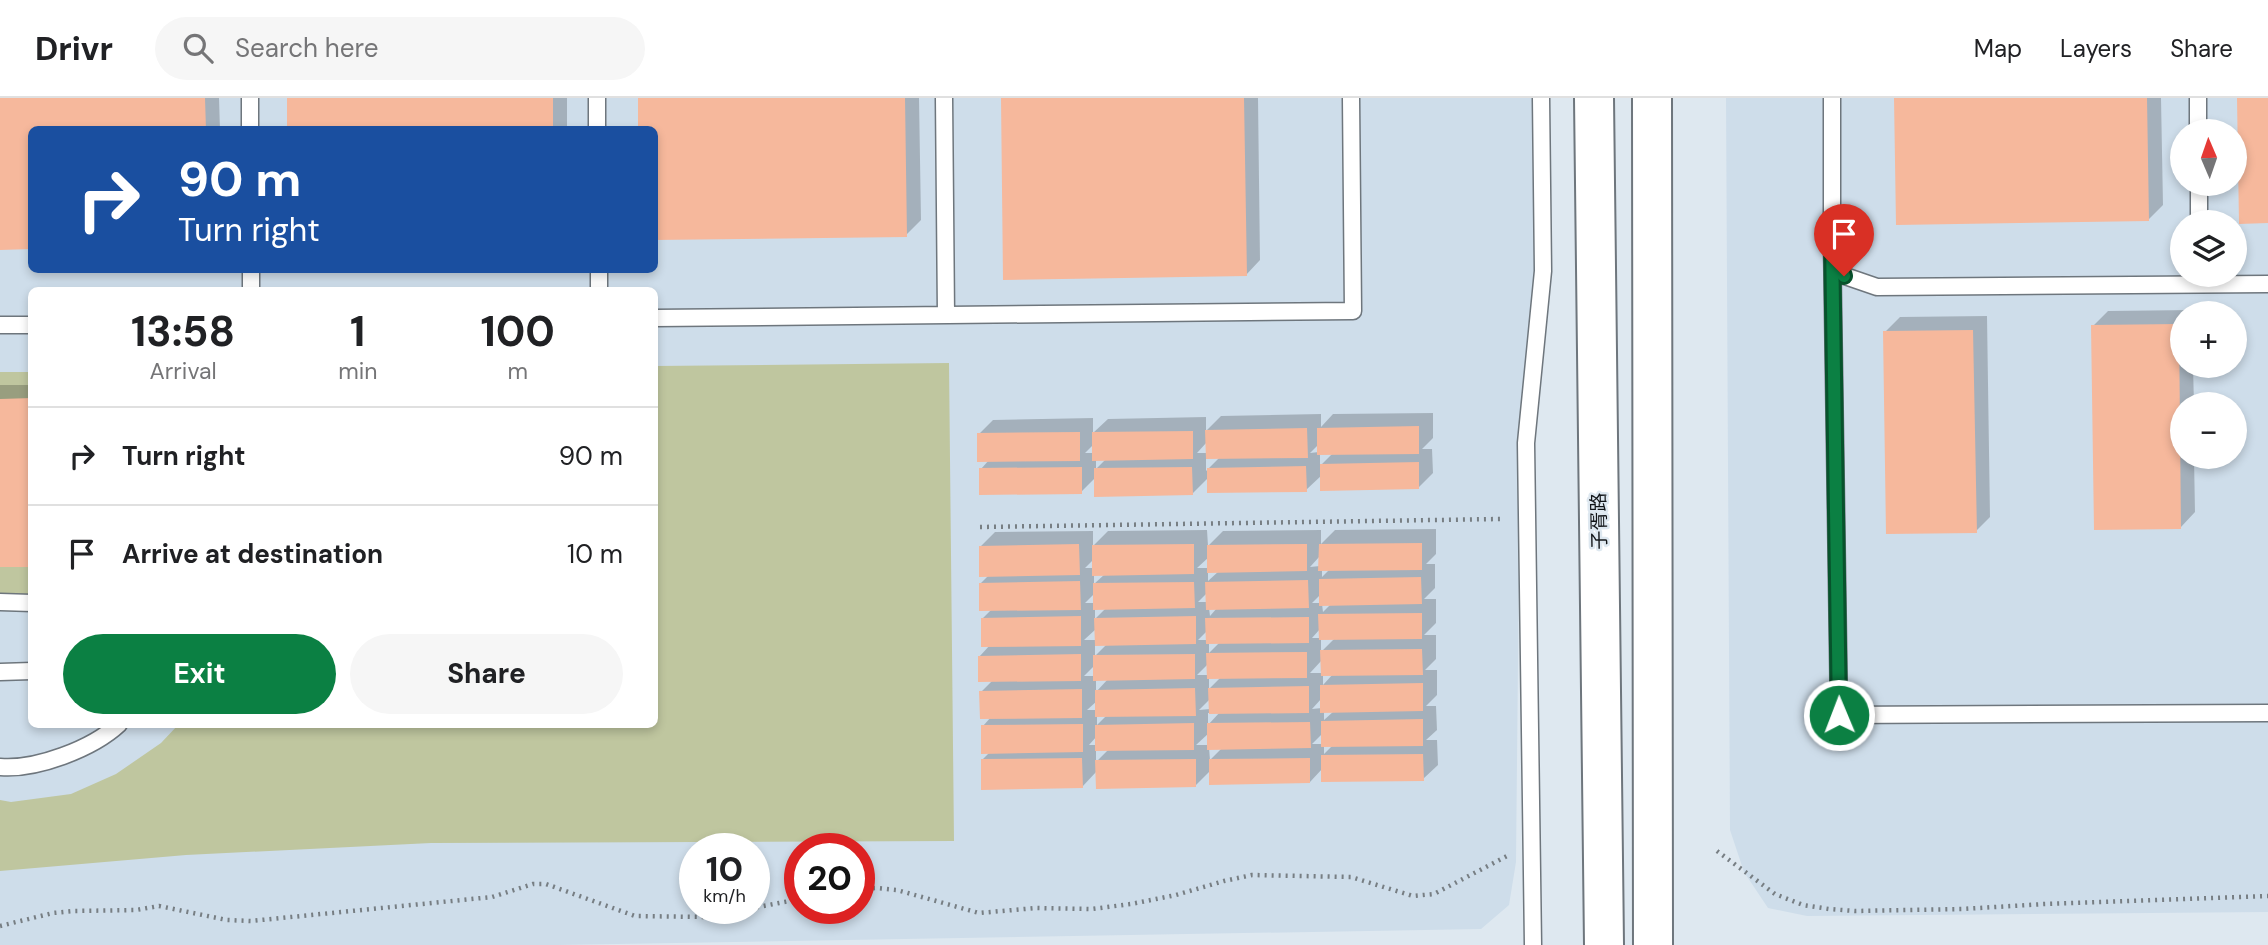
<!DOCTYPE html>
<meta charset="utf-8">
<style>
:root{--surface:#fff;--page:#f6f6f6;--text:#202124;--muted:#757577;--line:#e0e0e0;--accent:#0b8043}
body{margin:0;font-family:"DM Sans","Noto Sans SC",sans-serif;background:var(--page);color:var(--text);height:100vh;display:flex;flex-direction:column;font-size:26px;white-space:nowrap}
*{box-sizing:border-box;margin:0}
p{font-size:23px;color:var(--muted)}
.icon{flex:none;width:38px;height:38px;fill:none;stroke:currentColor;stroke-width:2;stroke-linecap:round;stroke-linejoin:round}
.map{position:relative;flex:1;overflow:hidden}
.side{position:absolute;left:28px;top:189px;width:630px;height:441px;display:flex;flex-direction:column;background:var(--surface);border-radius:10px;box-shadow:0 4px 10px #0003}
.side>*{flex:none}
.top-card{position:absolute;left:28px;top:28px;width:630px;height:147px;border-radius:10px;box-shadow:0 4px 10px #0003;background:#1a4fa0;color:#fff;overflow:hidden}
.needle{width:46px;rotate:358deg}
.fabs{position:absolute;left:2170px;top:21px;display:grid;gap:14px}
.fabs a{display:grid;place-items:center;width:77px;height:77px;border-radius:50%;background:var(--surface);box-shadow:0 4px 10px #0003;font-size:35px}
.speed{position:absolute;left:679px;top:735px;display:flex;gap:14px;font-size:35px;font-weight:700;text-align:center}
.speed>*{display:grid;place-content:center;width:91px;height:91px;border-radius:50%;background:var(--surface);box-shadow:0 4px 10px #0003;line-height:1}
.speed small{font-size:18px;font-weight:400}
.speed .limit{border:10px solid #d22;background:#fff;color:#111}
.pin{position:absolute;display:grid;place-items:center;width:60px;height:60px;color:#fff;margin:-72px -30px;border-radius:50% 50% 50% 0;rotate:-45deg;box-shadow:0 0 7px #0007}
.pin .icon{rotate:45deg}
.me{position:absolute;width:77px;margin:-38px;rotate:359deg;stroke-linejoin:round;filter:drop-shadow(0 0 5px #0008)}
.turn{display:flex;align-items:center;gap:24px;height:147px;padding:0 35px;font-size:32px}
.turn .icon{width:91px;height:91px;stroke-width:2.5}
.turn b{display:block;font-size:49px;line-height:60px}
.eta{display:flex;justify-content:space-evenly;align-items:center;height:119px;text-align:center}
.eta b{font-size:42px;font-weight:700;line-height:49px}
.button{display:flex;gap:14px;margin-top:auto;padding:14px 35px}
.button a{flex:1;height:80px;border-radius:42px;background:var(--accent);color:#fff;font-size:28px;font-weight:700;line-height:80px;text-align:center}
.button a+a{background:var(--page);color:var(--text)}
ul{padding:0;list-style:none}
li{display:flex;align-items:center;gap:21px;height:98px;padding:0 35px;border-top:2px solid var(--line)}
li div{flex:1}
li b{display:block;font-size:26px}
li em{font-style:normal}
header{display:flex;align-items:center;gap:42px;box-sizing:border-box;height:98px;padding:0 35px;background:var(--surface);border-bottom:2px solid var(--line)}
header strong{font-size:33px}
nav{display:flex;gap:38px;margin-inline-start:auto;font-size:24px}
.search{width:490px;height:63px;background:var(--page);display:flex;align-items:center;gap:18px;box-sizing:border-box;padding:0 24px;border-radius:38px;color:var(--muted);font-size:26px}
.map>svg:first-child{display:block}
</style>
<header>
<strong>Drivr</strong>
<div class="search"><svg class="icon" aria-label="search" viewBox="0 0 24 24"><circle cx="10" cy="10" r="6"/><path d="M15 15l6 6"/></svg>Search here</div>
<nav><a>Map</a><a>Layers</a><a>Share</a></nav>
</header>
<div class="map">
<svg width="2268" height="847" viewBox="0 0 2268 847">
<rect width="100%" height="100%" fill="#dee8f0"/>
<path fill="#ceddea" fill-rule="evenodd" d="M0 0H1535L1538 140 1520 364 1516 764 1509 807 1481 831 558 847H0ZM32 32H654V172H32ZM32 192H654V626H32ZM695 751H754V810H695ZM800 751H859V810H800Z
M1726 0H2268V814L1807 818 1768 810 1744 774 1730 732ZM2182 33H2235V86H2182ZM2182 124H2235V177H2182ZM2182 215H2235V268H2182ZM2182 306H2235V359H2182Z"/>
<path fill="#bfc69f" d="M949 265 954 743 431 745 186 757 0 773V702L11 704 71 696 116 676 161 645 178 627 654 626 655 268Z
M0 274H31V498H0Z"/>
<path fill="#0003" fill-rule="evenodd" d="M0 0H219L220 32H32L0 150Z
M289 0H567V32H289Z
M639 0H919L921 122 906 137 654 32Z
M1002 0H1258L1260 162 1246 177Z
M1896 0H2161L2163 107 2148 122Z
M2192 212 2193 215H2182V268H2193L2194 306H2182V359H2194L2195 414 2181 429 2093 228 2108 213Z
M1987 218 1990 419 1976 433 1885 234 1900 219Z
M0 287H32V467L0 468Z
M1433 315V340L1422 351H1432L1433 375 1418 390 1322 377 1306 392 1209 379 1192 396 1096 379 1081 394 981 371 989 362 979 336 993 322 1093 320V335L1108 321 1206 319V333L1221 318 1321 316V329L1333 316ZM1207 344V355H1197ZM1094 346V355H1085ZM1319 346V354L1310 355ZM1320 355H1333L1320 368ZM1206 359H1220L1206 373ZM1096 361H1106L1096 371Z
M1436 431V456L1426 466H1435V490L1424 501H1436V525L1424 537H1436V561L1425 572H1437V597L1426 608H1436L1437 632 1426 642H1437L1438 667 1423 681 1323 670 1310 684 1211 672 1195 688 1097 673 1082 689 982 662 990 654 983 628 991 619 981 594 993 582 979 559 990 547 982 521 992 511 981 485 989 477 980 449 995 434 1093 433V448L1108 433 1207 432 1208 448 1223 433 1321 432V446L1335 432ZM1320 458V468L1310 469ZM1209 459V470H1197ZM1094 461V470H1085ZM1330 471 1322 479V472ZM1208 473H1219L1208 483ZM1094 476H1105L1094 486ZM1095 495V505H1085ZM1207 495V504H1198ZM1321 496V505H1312ZM1322 506H1331L1323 514ZM1095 510H1106L1095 521ZM1209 510H1217L1210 518ZM1096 531V542H1084ZM1320 531 1321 540H1312ZM1207 533V542H1198ZM1335 540 1321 554V541ZM1209 544H1220L1209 555ZM1095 546H1107L1095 558ZM1322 562V575H1310ZM1208 566V577H1197ZM1095 567V578H1084ZM1323 576H1333L1323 587ZM1209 579H1221L1209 591ZM1096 581H1108L1096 594ZM1322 600V610L1312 611ZM1210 601V611L1199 612ZM1097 603V612H1087ZM1324 613H1334L1324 622ZM1220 614 1208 627V615ZM1097 617H1107L1097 627ZM1209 635V647H1196ZM1323 635V646H1312ZM1097 638V647H1089ZM1324 647H1333L1324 656ZM1209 650H1222L1210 662ZM1109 651 1096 664V652Z"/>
<path fill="#f6b89c" d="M0 0H205L206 32H32V151L0 152Z
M287 0H553V32H287Z
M638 0H905L907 139 654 142V32H638Z
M1001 0H1244L1247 178 1003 182Z
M1894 0H2147L2149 123 1896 127Z
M2237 0H2268V125L2239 126Z
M2179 226 2181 431 2094 432 2091 227Z
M1973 232 1977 435 1886 436 1883 233Z
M32 300V469H0V301Z
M1419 328V356L1317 357V330Z
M1307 330 1308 360 1206 361 1205 332Z
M1193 333V361L1092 363V334Z
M1080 334V363L977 364V335Z
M1419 364V391L1320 393V366Z
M1306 368 1307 394 1207 395V370Z
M1082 369V396L979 397V370Z
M1192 369 1193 397 1094 399V370Z
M1422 445V472L1318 473 1319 446Z
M1079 446 1080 477 979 479V448Z
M1194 446V476L1092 478V447Z
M1307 446V473L1207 475V447Z
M1421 479 1422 506 1319 508V481Z
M1308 482 1309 510 1206 512 1205 484Z
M1080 483 1081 512 979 513V485Z
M1194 484 1195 510 1093 512V485Z
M1422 515V541L1319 542 1318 516Z
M1081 518V548L981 549V520Z
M1196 518V546L1095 548 1094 520Z
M1309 519V545L1206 546 1205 520Z
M1422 551 1423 577 1321 578 1320 552Z
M1307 554V580L1207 581 1206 555Z
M1081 556V583L978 584V558Z
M1195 556V581L1093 583V557Z
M1423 585V613L1320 615V587Z
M1309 588V615L1209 616 1208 590Z
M1195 590 1196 618 1095 619V592Z
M1082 591V620L980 621 979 593Z
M1423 621V648L1321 649V623Z
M1310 624 1311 650 1207 652V625Z
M1194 625V652L1095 653V627Z
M1083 626V654L981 656V627Z
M1423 656 1424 683 1321 684V657Z
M1082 660 1083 690 981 692V661Z
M1310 660V685L1209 687V661Z
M1196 661V689L1096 691 1095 662Z"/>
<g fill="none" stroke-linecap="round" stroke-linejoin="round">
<defs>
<path id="service" d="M250 0V32
M597 0V32
M944 0 946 217
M1832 0V141L1845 178 1877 189 2268 186
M2198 0V33
M2199 86V124
M1832 141 1839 617 2268 615
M251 172V192
M599 172V192
M654 220 1353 213 1351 0
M0 227H32
M0 504 32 505
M0 574 32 573
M0 669C36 672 92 651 119 626
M1533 847 1526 345 1543 173 1541 0"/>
<path id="tertiary" d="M1594 0 1604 847
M1652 0 1653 847"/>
</defs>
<use href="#service" stroke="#6e767d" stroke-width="19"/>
<use href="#tertiary" stroke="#6e767d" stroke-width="42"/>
<path stroke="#777e83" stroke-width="4.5" stroke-dasharray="2 5" stroke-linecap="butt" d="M980 429 1501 421
M1717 753 1775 796 1803 807 1829 811 1855 813 1962 811 2045 806 2268 798
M859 791 877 790 897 792 979 815 1036 810 1092 811 1131 806 1176 797 1224 783 1252 777 1351 779 1413 798 1434 796 1507 758
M0 828 53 815 73 813 136 812 159 808 227 822 251 823 492 799 533 786H546L635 818 706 819 800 801"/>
<use href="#service" stroke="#fff" stroke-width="16"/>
<use href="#tertiary" stroke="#fff" stroke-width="38"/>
</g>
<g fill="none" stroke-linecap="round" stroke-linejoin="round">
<defs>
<path id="route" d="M1839 617 1832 141 1844 178"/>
</defs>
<use href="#route" stroke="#07532c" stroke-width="18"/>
<use href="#route" stroke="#0b8043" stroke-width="12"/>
</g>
<g text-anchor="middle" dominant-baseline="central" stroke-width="5" stroke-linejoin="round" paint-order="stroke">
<g font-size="19" fill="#111417" stroke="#dee8f0">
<text transform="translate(1599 423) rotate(-91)">子胥路</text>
</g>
</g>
</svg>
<div class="fabs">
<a><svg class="needle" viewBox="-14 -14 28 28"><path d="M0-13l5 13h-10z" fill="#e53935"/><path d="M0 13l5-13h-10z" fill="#757577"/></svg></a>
<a><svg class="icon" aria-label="layers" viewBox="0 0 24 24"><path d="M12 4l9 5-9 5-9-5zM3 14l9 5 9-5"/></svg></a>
<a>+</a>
<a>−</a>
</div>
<div class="speed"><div>10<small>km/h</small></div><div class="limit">20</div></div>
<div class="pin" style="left:1844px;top:178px;background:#d93025"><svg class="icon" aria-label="arrive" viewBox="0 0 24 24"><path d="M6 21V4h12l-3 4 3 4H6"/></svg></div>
<svg class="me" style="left:1839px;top:617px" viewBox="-20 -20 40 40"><circle r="17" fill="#0b8043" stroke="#fff" stroke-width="3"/><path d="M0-11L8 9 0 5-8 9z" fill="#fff"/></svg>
<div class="top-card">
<div class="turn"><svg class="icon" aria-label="right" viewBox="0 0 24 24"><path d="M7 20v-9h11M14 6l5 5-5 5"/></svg><div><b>90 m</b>Turn right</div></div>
</div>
<section class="side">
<div class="eta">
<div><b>13:58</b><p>Arrival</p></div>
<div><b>1</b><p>min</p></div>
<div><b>100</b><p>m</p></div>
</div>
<ul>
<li><svg class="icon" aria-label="right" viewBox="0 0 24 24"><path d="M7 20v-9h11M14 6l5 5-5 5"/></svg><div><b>Turn right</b></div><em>90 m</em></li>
<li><svg class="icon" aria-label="arrive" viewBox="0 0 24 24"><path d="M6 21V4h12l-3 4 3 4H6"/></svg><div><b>Arrive at destination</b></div><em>10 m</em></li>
</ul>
<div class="button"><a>Exit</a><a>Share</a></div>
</section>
</div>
